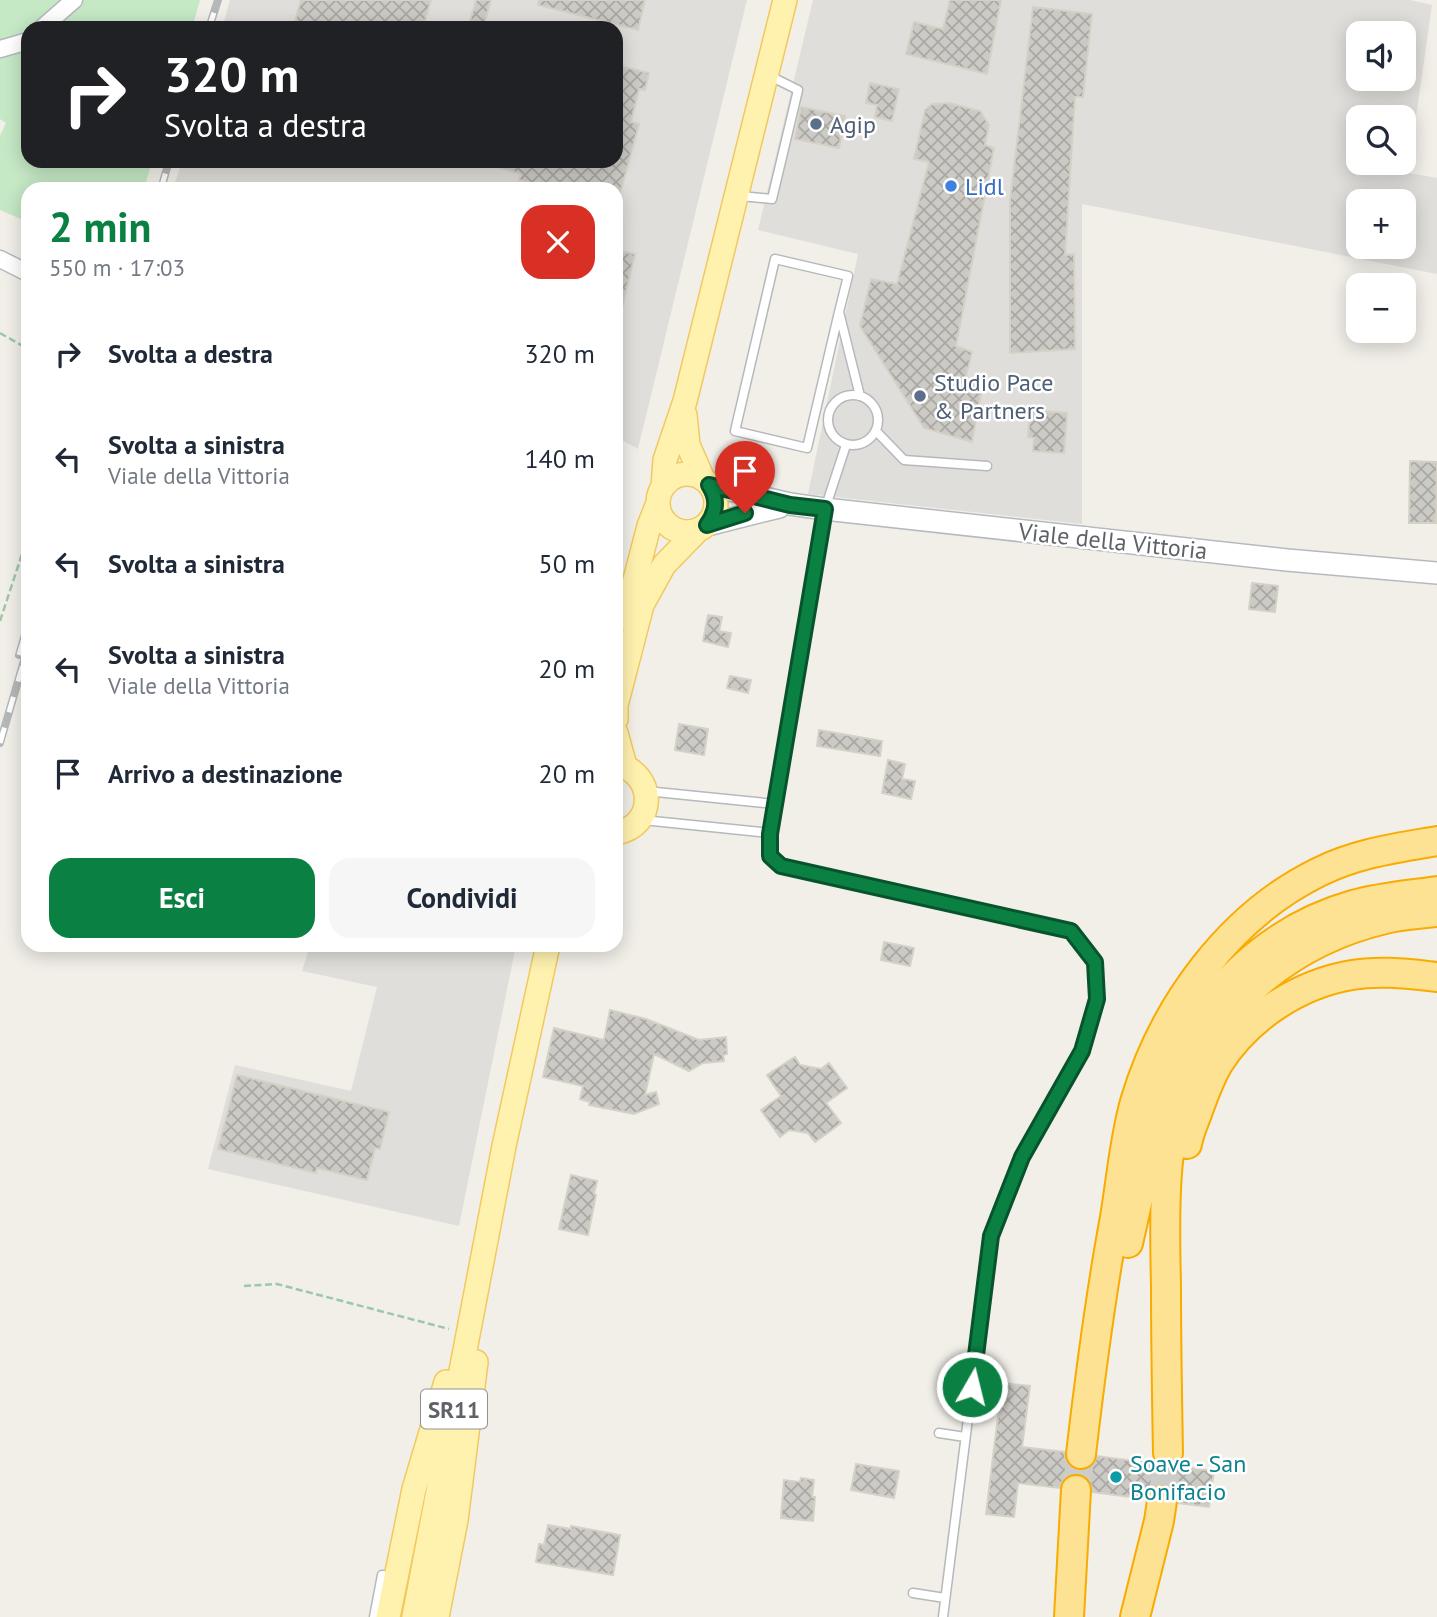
<!DOCTYPE html>
<html lang="it">
<meta charset="utf-8">
<style>
:root{--surface:#fff;--page:#f6f6f7;--text:#1f2937;--muted:#747a83;--accent:#0b8043}
body{margin:0;font-family:"PT Sans",sans-serif;background:var(--page);color:var(--text);height:100vh;display:flex;flex-direction:column;font-size:26px;white-space:nowrap}
*{box-sizing:border-box;margin:0}
p{font-size:23px;color:var(--muted)}
.icon{flex:none;width:38px;height:38px;fill:none;stroke:currentColor;stroke-width:2;stroke-linecap:round;stroke-linejoin:round}
.map{position:relative;flex:1;overflow:hidden}
.details{position:absolute;left:21px;top:182px;width:602px;height:770px;display:flex;flex-direction:column;background:var(--surface);border-radius:21px;box-shadow:0 4px 18px #0003}
.details>*{flex:none}
.banner{position:absolute;left:21px;top:21px;width:602px;height:147px;border-radius:21px;box-shadow:0 4px 18px #0003;background:#202124;color:#fff;overflow:hidden}
.tools{position:absolute;left:1346px;top:21px;display:grid;gap:14px}
.tools a{display:grid;place-items:center;width:70px;height:70px;border-radius:14px;background:var(--surface);box-shadow:0 4px 18px #0003;font-size:35px}
.pin{position:absolute;display:grid;place-items:center;width:60px;height:60px;color:#fff;margin:-72px -30px;border-radius:50% 50% 50% 0;rotate:-45deg;box-shadow:0 0 7px #0007}
.pin .icon{rotate:45deg}
.me{position:absolute;width:77px;margin:-38px;rotate:8deg;stroke-linejoin:round;filter:drop-shadow(0 0 5px #0008)}
.turn{display:flex;align-items:center;gap:24px;height:147px;padding:0 28px;font-size:32px}
.turn .icon{width:91px;height:91px;stroke-width:2.5}
.turn b{display:block;font-size:49px;line-height:60px}
.round{display:grid;place-items:center;flex:none;width:74px;height:74px;border-radius:21px;background:var(--page)}
.summary{display:flex;align-items:center;justify-content:space-between;height:119px;padding:0 28px}
h1{font-size:42px;font-weight:600;line-height:52px;color:var(--accent)}
.action{display:flex;gap:14px;margin-top:auto;padding:14px 28px}
.action a{flex:1;height:80px;border-radius:21px;background:var(--accent);color:#fff;font-size:28px;font-weight:600;line-height:80px;text-align:center}
.action a+a{background:var(--page);color:var(--text)}
ul{padding:0;list-style:none}
li{display:flex;align-items:center;gap:21px;height:105px;padding:0 28px}
li div{flex:1}
li b{display:block;font-size:26px}
li em{font-style:normal}
.map>svg:first-child{display:block}
</style>
<div class="map">
<svg width="1437" height="1617" viewBox="0 0 1437 1617">
<defs>
<pattern id="building-cross-hatch" width="8" height="8" patternUnits="userSpaceOnUse" patternTransform="scale(1.75)"><rect width="8" height="8" fill="#cccac5"/><path d="M0 0l8 8M0 8l8-8" fill="none" stroke="#a9a8a4"/></pattern>
</defs>
<rect width="100%" height="100%" fill="#f1efe8"/>
<path fill="#e0deda" fill-rule="evenodd" d="M230 0H747L638 449 616 437V189H173L182 161H616V28H222Z
M813 0H1410L1432 5 1408 173 1437 178V274L1082 204V524L808 494 858 254 758 230ZM1358 33H1404V79H1358ZM1358 117H1404V163H1358ZM1358 201H1404V247H1358Z
M310 945H516L459 1226 208 1169 235 1065 351 1091 377 987 302 971Z"/>
<path fill="#c5e8c5" d="M0 0H200L192 28H28V161H152L144 189H28V222L0 210V136L6 123 0 119Z"/>
<path fill="url(#building-cross-hatch)" stroke="#d6d1c6" stroke-width="2" d="M301 0H431L423 28H293Z
M476 0H491L483 28H468Z
M539 0H645L638 30 538 5Z
M950 0H1001L987 74 906 54 914 22 943 29Z
M1033 7 1092 14 1083 97H1075L1065 255 1074 254 1075 349 1010 353V201Z
M616 65 649 73 645 90 639 89 631 122 639 124 620 194 616 193V189H552L519 180 521 174 490 165 491 161H616Z
M870 83 899 89 892 121 875 117 877 105 866 103Z
M949 103 980 111 989 125 985 145 994 148 956 346 972 352 966 377 983 383 972 442 924 428 860 326 871 279 897 284 929 162 914 159 925 110 932 104Z
M801 107 845 116 839 148 795 139Z
M616 250 635 254 621 312 616 311Z
M1030 410 1067 413 1064 453 1033 451 1034 438 1028 437Z
M1410 461 1437 462 1436 523H1409Z
M1252 583 1278 586 1275 612 1249 609Z
M708 615 722 617 719 631 731 633 728 647 703 641Z
M730 676 751 680 748 693 727 688Z
M679 724 708 729 704 755 675 750Z
M819 730 882 741 880 756 817 746Z
M888 760 905 764 902 779 915 781 911 799 882 793Z
M884 942 914 948 910 966 881 960Z
M610 1010 646 1019 699 1040 726 1037 727 1054 723 1055 724 1061 703 1063 689 1071 654 1054 645 1095 656 1092 659 1104 634 1114 589 1105 590 1102 580 1099 583 1086 543 1077 554 1028 604 1040Z
M795 1057 800 1065 821 1069 829 1063 847 1088 826 1103 841 1123 815 1142 808 1133 789 1130 780 1137 761 1110 781 1096 767 1075Z
M237 1075 389 1112 380 1149 375 1148 367 1180 317 1168 316 1173 218 1149Z
M571 1175 597 1181 594 1194 596 1195 588 1235 559 1229Z
M1002 1383 1030 1386 1022 1447 1064 1452 1066 1460 1071 1467 1080 1471 1088 1469 1094 1464 1097 1456 1156 1464 1168 1470 1178 1466 1214 1471 1209 1507 1178 1503V1496L1173 1488 1164 1485 1155 1486 1149 1490 1145 1499 1093 1492 1090 1482 1084 1476 1076 1473 1068 1476 1062 1482 1060 1488 1018 1483 1014 1517 986 1514Z
M856 1464 899 1471 894 1498 851 1490Z
M801 1478 814 1480 812 1497H815L813 1521 781 1518 784 1480 800 1482Z
M548 1525 571 1529V1526L620 1535 613 1575 536 1562 539 1544 544 1545Z"/>
<g fill="none" stroke-linecap="round" stroke-linejoin="round">
<path stroke="#ccccc8" stroke-width="28" stroke-dasharray="28 14" stroke-linecap="butt" d="M1076 1490 1081 1454
M1162 1501 1167 1465"/>
<defs>
<path id="lane" d="M740 196 772 199 798 90 770 76
M839 312 807 448 735 431 775 259 848 276 839 312 860 396
M828 420a25 25 0 1 1 50 0a25 25 0 1 1-50 0Z
M876 431 904 460 987 466
M846 445 825 509 820 538 770 833V856L781 866 1071 931 1095 962 1097 999 1082 1051 1022 1157 991 1236 943 1617
M646 791 775 804
M643 820 770 833
M939 1433 965 1437
M913 1593 945 1598
M374 1617 382 1575 395 1577"/>
<path id="street" d="M42 28 74 0
M0 49 28 41
M0 259 28 273
M616 647H618"/>
<path id="secondary" d="M709 485 790 504 825 509 1287 560 1437 573
M707 525 779 507"/>
<path id="primary" d="M685 415 688 445 703 479
M658 503a29 29 0 1 1 58 0a29 29 0 1 1-58 0Z
M663 487 665 460 685 401 785 0
M625 618 649 526 658 503
M616 719V705L642 605 664 565 697 531
M616 733 625 766
M616 764C656 773 657 826 616 833
M388 1617 414 1489 446 1382
M414 1617 504 1146 548 945
M437 1617 456 1520 476 1362"/>
<path id="highway" d="M1187 1144C1189 1132 1195 1120 1199 1108 1204 1094 1210 1078 1218 1064 1247 1018 1298 984 1352 975 1380 970 1409 974 1437 977
M1128 1243C1136 1209 1143 1174 1151 1139 1154 1123 1157 1107 1162 1092 1192 1004 1262 931 1353 905 1380 897 1409 895 1437 891
M1168 1453C1167 1399 1166 1344 1166 1289 1165 1223 1161 1148 1185 1085 1219 999 1296 940 1385 919 1402 915 1420 914 1437 912
M1081 1454C1090 1377 1100 1299 1114 1223 1121 1184 1124 1140 1135 1102 1163 1007 1229 916 1319 872 1357 853 1396 848 1437 841
M1069 1617 1076 1490
M1135 1617 1159 1521 1162 1501"/>
</defs>
<use href="#lane" stroke="#b5b8bc" stroke-width="11"/>
<use href="#street" stroke="#b5b8bc" stroke-width="19"/>
<use href="#secondary" stroke="#b6babf" stroke-width="24"/>
<use href="#primary" stroke="#f2c960" stroke-width="26"/>
<use href="#highway" stroke="#f9ab00" stroke-width="32"/>
<path stroke="#9cc7a9" stroke-width="2.5" stroke-dasharray="7 3.5" stroke-linecap="butt" d="M0 333 28 349
M0 621 28 536
M244 1286 277 1284 449 1329"/>
<use href="#lane" stroke="#fff" stroke-width="8"/>
<use href="#street" stroke="#fff" stroke-width="16"/>
<use href="#secondary" stroke="#fff" stroke-width="21"/>
<use href="#primary" stroke="#fff2af" stroke-width="23"/>
<use href="#highway" stroke="#fde293" stroke-width="28"/>
<defs>
<path id="rail" d="M209 28 218 0
M161 189 169 161
M19 655 28 624
M0 743 28 647"/>
</defs>
<use href="#rail" stroke="#b6b7b8" stroke-width="8"/>
<use href="#rail" stroke="#fff" stroke-width="5" stroke-dasharray="16" stroke-linecap="butt"/>
</g>
<g fill="none" stroke-linecap="round" stroke-linejoin="round">
<defs>
<path id="route" d="M745 513 707 525C717 511 718 499 709 485L790 505 825 509 770 834V856L781 866 1071 931 1095 962 1097 999 1082 1051 1022 1157 991 1236 972 1387"/>
</defs>
<use href="#route" stroke="#07532c" stroke-width="18"/>
<use href="#route" stroke="#0b8043" stroke-width="12"/>
</g>
<g fill="#5c6f8a" stroke="#fff" stroke-width="2.5">
<circle cx="816" cy="124" r="7"/>
<circle cx="920" cy="396" r="7"/>
</g>
<circle fill="#3f7fe0" stroke="#fff" stroke-width="2.5" cx="951" cy="186" r="7"/>
<circle fill="#0f9aa8" stroke="#fff" stroke-width="2.5" cx="1116" cy="1477" r="7"/>
<g text-anchor="middle" dominant-baseline="central" stroke-width="5" stroke-linejoin="round" paint-order="stroke">
<rect fill="#fff" stroke="#8f9295" stroke-width="2" x="421" y="1389.5" width="66" height="39" rx="5"/>
<g font-size="23" font-weight="bold" fill="#5f6368">
<text x="454" y="1409">SR11</text>
</g>
<g font-size="24" fill="#4e5e75" stroke="#fff" text-anchor="start">
<text x="830" y="124">Agip</text>
<text x="934" y="382">Studio Pace<tspan x="934" dy="28">&amp; Partners</tspan></text>
</g>
<g font-size="24" fill="#366cbe" stroke="#fff" text-anchor="start">
<text x="965" y="186">Lidl</text>
</g>
<g font-size="24" fill="#5f6368" stroke="#fff">
<text transform="translate(1113 541) rotate(6)">Viale della Vittoria</text>
</g>
<g font-size="24" fill="#0d838f" stroke="#fff" text-anchor="start">
<text x="1130" y="1463">Soave - San<tspan x="1130" dy="28">Bonifacio</tspan></text>
</g>
</g>
</svg>
<div class="tools">
<a><svg class="icon" aria-label="sound" viewBox="0 0 24 24"><path d="M4 9h4l5-4v14l-5-4H4zM17 9q2 3 0 6"/></svg></a>
<a><svg class="icon" aria-label="search" viewBox="0 0 24 24"><circle cx="10" cy="10" r="6"/><path d="M15 15l6 6"/></svg></a>
<a>+</a>
<a>−</a>
</div>
<div class="pin" style="left:745px;top:513px;background:#d93025"><svg class="icon" aria-label="arrive" viewBox="0 0 24 24"><path d="M6 21V4h12l-3 4 3 4H6"/></svg></div>
<svg class="me" style="left:972px;top:1387px" viewBox="-20 -20 40 40"><circle r="17" fill="#0b8043" stroke="#fff" stroke-width="3"/><path d="M0-11L8 9 0 5-8 9z" fill="#fff"/></svg>
<div class="banner">
<div class="turn"><svg class="icon" aria-label="right" viewBox="0 0 24 24"><path d="M7 20v-9h11M14 6l5 5-5 5"/></svg><div><b>320 m</b>Svolta a destra</div></div>
</div>
<section class="details">
<div class="summary"><div><h1>2 min</h1><p>550 m · 17:03</p></div><a class="round" style="background:#d93025;color:#fff"><svg class="icon" aria-label="close" viewBox="0 0 24 24"><path d="M6 6l12 12M18 6L6 18"/></svg></a></div>
<ul>
<li><svg class="icon" aria-label="right" viewBox="0 0 24 24"><path d="M7 20v-9h11M14 6l5 5-5 5"/></svg><div><b>Svolta a destra</b></div><em>320 m</em></li>
<li><svg class="icon" aria-label="left" viewBox="0 0 24 24"><path d="M17 20v-9H6M10 6l-5 5 5 5"/></svg><div><b>Svolta a sinistra</b><p>Viale della Vittoria</p></div><em>140 m</em></li>
<li><svg class="icon" aria-label="left" viewBox="0 0 24 24"><path d="M17 20v-9H6M10 6l-5 5 5 5"/></svg><div><b>Svolta a sinistra</b></div><em>50 m</em></li>
<li><svg class="icon" aria-label="left" viewBox="0 0 24 24"><path d="M17 20v-9H6M10 6l-5 5 5 5"/></svg><div><b>Svolta a sinistra</b><p>Viale della Vittoria</p></div><em>20 m</em></li>
<li><svg class="icon" aria-label="arrive" viewBox="0 0 24 24"><path d="M6 21V4h12l-3 4 3 4H6"/></svg><div><b>Arrivo a destinazione</b></div><em>20 m</em></li>
</ul>
<div class="action"><a>Esci</a><a>Condividi</a></div>
</section>
</div>
